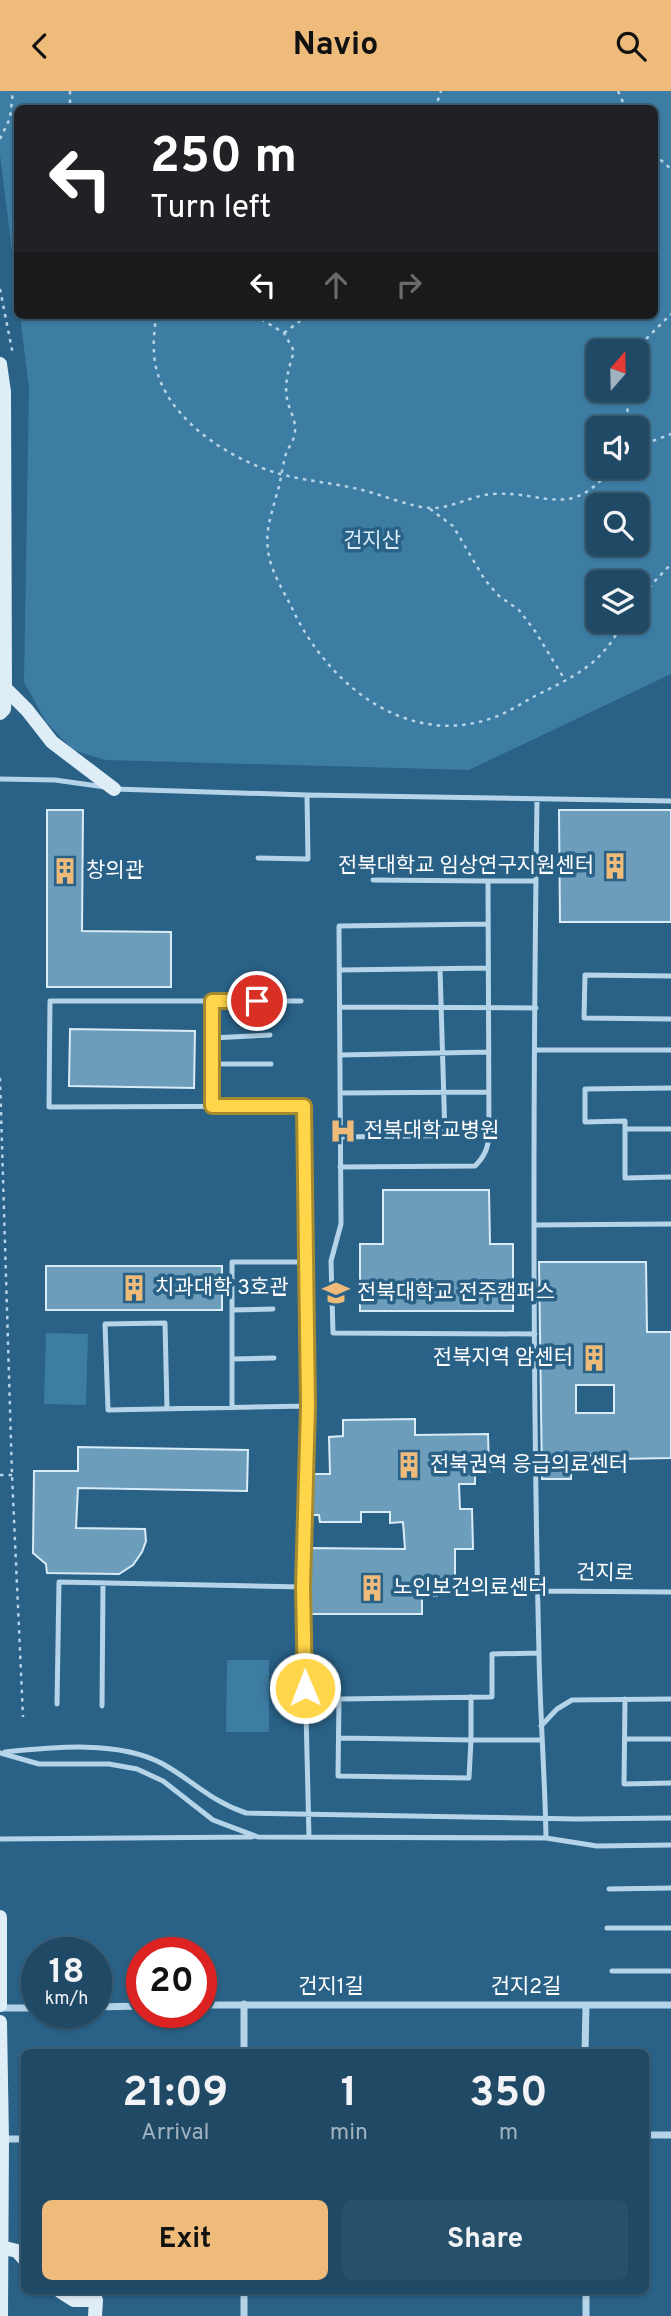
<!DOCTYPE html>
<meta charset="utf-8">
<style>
:root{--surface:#1f4965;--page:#27506b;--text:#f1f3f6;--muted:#a1b2bf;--line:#3c6179;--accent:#efbb7b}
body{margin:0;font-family:Overpass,"Noto Sans KR",sans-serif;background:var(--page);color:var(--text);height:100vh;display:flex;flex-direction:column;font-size:26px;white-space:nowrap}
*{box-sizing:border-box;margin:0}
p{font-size:23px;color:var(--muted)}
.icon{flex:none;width:38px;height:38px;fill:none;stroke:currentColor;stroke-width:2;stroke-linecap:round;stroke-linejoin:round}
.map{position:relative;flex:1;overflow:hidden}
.details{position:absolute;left:21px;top:1958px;width:628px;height:245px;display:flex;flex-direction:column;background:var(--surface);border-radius:10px;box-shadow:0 2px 5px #0004,0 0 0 2px var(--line)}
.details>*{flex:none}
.guide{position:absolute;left:14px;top:14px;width:644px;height:214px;border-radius:10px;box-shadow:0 2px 5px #0004,0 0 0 2px var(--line);background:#202124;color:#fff;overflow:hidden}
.needle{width:46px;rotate:20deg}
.controls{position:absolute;left:586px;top:248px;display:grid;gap:14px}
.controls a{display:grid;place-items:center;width:63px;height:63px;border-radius:10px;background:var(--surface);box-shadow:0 2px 5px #0004,0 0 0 2px var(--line);font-size:35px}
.speed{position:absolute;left:21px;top:1846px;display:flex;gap:14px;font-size:35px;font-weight:700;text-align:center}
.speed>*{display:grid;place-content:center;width:91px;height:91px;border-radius:50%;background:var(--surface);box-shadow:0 2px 5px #0004,0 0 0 2px var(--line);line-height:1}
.speed small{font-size:18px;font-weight:400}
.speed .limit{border:10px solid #d22;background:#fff;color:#111}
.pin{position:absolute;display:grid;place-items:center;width:60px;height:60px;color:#fff;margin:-30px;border:4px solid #fff;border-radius:50%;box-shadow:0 2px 7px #0007}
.me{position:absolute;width:77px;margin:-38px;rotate:359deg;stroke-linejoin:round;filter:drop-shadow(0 0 5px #0008)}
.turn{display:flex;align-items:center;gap:24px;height:147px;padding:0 21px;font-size:32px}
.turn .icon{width:91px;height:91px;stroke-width:2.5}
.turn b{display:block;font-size:49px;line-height:60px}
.lanes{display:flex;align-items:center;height:66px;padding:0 21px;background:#0003;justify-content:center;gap:35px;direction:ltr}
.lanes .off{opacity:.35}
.eta{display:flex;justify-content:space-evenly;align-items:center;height:119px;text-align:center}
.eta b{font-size:42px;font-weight:700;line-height:49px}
.button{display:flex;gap:14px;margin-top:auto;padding:14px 21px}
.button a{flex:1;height:80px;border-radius:10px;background:var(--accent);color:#111;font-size:28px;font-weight:700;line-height:80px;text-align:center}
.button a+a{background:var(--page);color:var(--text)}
header{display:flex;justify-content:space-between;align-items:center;height:91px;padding:0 21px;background:var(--accent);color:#111;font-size:32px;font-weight:700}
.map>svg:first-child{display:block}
</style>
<header><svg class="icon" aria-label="back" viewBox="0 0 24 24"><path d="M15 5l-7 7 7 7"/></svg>Navio<svg class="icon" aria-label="search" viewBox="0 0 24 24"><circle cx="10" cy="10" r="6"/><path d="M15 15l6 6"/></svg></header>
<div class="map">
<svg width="671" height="2225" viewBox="0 0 671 2225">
<rect width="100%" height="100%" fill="#296187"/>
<path fill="#3d7ca3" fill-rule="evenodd" d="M0 0H671V583L469 679 105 669 73 659 46 631 24 591 29 298 20 224H654V18H18L17 200 0 64ZM598 261H637V299H598ZM598 338H637V376H598ZM598 415H637V453H598ZM598 492H637V530H598Z
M46 1242 88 1243 86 1314 44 1313Z
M227 1569H269V1641H226Z"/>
<path fill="#6c9dbb" stroke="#d8ebf7" stroke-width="2" fill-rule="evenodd" d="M47 719H83L82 840 171 841V896H47Z
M559 719H671V831H560Z
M70 938 195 940 194 997 69 995Z
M383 1099H489L490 1153H513V1220H360V1153H383Z
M539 1171H646L647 1241H671V1367L620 1368V1364L571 1365V1388H542ZM576 1294H614V1322H576Z
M46 1175H222V1219H46Z
M415 1328V1344L488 1343 489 1381H475V1393H459L460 1418H472L473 1458H455V1488H437V1505H422V1523H309V1457L405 1458 403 1431 390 1432V1421H361V1431H320L319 1424H311V1383H330L329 1346 343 1345V1329Z
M78 1356 248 1359 247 1400 78 1397 76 1437 145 1438 146 1450 142 1461 133 1474 119 1483 47 1482 46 1473 33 1462 34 1380H78Z"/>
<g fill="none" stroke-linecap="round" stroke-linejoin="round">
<path stroke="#b5d4e8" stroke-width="2.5" stroke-dasharray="3.5 5" stroke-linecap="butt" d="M70 0V18
M618 0 626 18
M435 18 441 0
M0 48 10 27 13 0
M654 63 671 78
M0 198 13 264
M156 224C155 236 153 249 154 261 156 322 227 368 280 383 306 390 333 392 358 398 377 402 414 417 430 417 451 418 472 404 493 403 548 400 569 430 613 376
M254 224 284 242 294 260C289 277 283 294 288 312 291 323 296 329 295 342 294 350 287 358 285 366 282 378 281 390 277 402 272 422 265 438 268 459 270 479 283 499 292 517 327 593 408 659 495 626 508 621 521 613 533 606 573 586 604 573 623 530
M284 242 308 224
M637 262 642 252 671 223
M627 338 628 299
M637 356 671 343
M430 418 453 435 485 489 499 505 519 519 535 540 565 589
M637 509 671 473
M0 987 12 1384 23 1626
M0 1384H12"/>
<path stroke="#b5d4e8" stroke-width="5" d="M0 688 55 689 105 696
M114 698 307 704 671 710
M537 708C533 992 532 1277 539 1562 540 1623 545 1685 546 1747
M258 767 308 768 307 704
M488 790H536
M488 833 339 835 341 1133 331 1170 333 1242 535 1243
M440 878 445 1045
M340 879 488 877
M671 885 585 884 584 927 671 928
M301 910H50L49 1016 304 1015 308 1315 303 1496 309 1746
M340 916 536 917
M212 947 270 944
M536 959H671
M340 964 489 961
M212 973H271
M340 1002 489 1001
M212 1015V910
M625 1038V1030L585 1031V998L671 997
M671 1038H625V1087L671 1086
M340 1046 489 1044 488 790 373 789
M340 1076 475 1075C484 1066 488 1058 489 1044
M534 1134 671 1133
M232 1219 273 1218
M232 1268 274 1267
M232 1316V1171H305
M167 1317 165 1232 105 1233 108 1319 308 1315
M538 1500 671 1501
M539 1562 492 1563V1606L339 1608 338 1685 469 1687 471 1649H542
M625 1608 624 1693 671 1692
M57 1613 59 1491 303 1496
M102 1615 103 1492
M541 1635 557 1618 572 1609 671 1608
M339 1647 471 1649V1606
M625 1648H671
M5 1661C53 1656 120 1649 163 1673 193 1690 212 1711 246 1722L577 1728 671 1727
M0 1662 39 1673H109L137 1678 163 1690 213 1729 258 1746 546 1747 597 1755 671 1754
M0 1748 252 1746
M609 1798 671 1797
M607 1837H671
M612 1880H671"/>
<path stroke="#b5d4e8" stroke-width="7" d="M244 1913V1962
M201 1914H671
M96 1916 142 1915
M0 1917H37
M585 1962 586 1914
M646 2044H671
M3 2048H24
M244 2200V2225
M586 2200V2225"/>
<path stroke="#dfedf7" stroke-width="14" d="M0 273 4 301 5 597 4 618 0 622
M5 597 27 619 52 651 114 698
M0 1826V1914
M0 1931 2 2048 1 2225
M1 2156 17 2160 24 2168
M60 2200 74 2209H96L95 2225"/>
</g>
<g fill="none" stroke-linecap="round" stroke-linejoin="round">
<defs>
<path id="route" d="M257 910H212V1015H304L308 1315 303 1496 305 1597"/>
</defs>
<use href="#route" stroke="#a68a30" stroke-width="18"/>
<use href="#route" stroke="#ffd54a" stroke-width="12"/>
</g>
<defs>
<symbol id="building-bare" viewBox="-9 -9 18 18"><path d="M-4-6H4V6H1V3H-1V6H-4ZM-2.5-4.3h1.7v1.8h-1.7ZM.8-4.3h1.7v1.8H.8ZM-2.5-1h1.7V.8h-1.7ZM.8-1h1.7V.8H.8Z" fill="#efbb7b" stroke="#296187" stroke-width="2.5" paint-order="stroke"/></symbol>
<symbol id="hospital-bare" viewBox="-9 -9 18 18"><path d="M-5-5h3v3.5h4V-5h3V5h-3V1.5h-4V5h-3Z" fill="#efbb7b" stroke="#296187" stroke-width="2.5" paint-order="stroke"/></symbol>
<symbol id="university-bare" viewBox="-9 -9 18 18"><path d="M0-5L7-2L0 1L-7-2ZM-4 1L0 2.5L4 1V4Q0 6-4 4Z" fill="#efbb7b" stroke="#296187" stroke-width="2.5" paint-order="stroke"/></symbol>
</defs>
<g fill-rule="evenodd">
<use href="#building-bare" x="596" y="756" width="38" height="38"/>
<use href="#building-bare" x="46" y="761" width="38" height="38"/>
<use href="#hospital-bare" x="324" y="1021" width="38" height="38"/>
<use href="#building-bare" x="115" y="1178" width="38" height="38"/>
<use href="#university-bare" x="317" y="1183" width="38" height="38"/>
<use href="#building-bare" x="575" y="1248" width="38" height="38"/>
<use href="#building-bare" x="390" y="1355" width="38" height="38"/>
<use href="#building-bare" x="353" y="1478" width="38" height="38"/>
</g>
<g text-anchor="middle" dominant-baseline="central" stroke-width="7" stroke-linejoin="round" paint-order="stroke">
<g font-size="21" fill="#d8ebf7" stroke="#296187">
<text x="372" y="450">건지산</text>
</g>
<g font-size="21" fill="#fff" stroke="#296187" text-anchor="start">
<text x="594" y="775" text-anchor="end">전북대학교 임상연구지원센터</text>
<text x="86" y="780">창의관</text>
<text x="364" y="1040">전북대학교병원</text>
<text x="155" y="1197">치과대학 3호관</text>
<text x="357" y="1202">전북대학교 전주캠퍼스</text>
<text x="573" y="1267" text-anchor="end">전북지역 암센터</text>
<text x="430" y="1374">전북권역 응급의료센터</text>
<text x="393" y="1497">노인보건의료센터</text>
</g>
<g font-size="21" fill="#fff" stroke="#296187">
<text transform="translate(605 1483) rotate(1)">건지로</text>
<text x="331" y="1896">건지1길</text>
<text x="526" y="1896">건지2길</text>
</g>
</g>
</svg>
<div class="controls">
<a><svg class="needle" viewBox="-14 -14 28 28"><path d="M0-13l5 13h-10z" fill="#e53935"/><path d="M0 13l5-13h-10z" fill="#a1b2bf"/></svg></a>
<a><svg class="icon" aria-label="sound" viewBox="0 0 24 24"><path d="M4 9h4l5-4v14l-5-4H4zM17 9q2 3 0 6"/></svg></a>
<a><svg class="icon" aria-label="search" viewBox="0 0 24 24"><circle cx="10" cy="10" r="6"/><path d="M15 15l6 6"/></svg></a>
<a><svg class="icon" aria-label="layers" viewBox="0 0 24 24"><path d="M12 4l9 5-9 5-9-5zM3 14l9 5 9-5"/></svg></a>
</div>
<div class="speed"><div>18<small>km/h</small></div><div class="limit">20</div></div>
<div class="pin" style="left:257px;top:910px;background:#d93025"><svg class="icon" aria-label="arrive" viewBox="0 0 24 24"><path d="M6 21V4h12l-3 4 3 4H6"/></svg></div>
<svg class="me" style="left:305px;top:1597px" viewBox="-20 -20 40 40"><circle r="17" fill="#ffd54a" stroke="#fff" stroke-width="3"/><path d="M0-11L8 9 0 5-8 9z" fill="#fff"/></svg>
<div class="guide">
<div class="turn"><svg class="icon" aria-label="left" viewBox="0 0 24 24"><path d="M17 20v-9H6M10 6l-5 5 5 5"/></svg><div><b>250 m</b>Turn left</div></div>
<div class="lanes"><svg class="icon" aria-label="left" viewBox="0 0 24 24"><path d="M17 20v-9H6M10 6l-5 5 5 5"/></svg><svg class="icon off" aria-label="ahead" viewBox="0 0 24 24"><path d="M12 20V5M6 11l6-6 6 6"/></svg><svg class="icon off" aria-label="right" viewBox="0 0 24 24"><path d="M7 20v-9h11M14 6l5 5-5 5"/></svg></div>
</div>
<section class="details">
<div class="eta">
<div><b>21:09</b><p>Arrival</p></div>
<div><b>1</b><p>min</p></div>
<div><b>350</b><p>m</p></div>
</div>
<div class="button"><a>Exit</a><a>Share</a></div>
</section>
</div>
